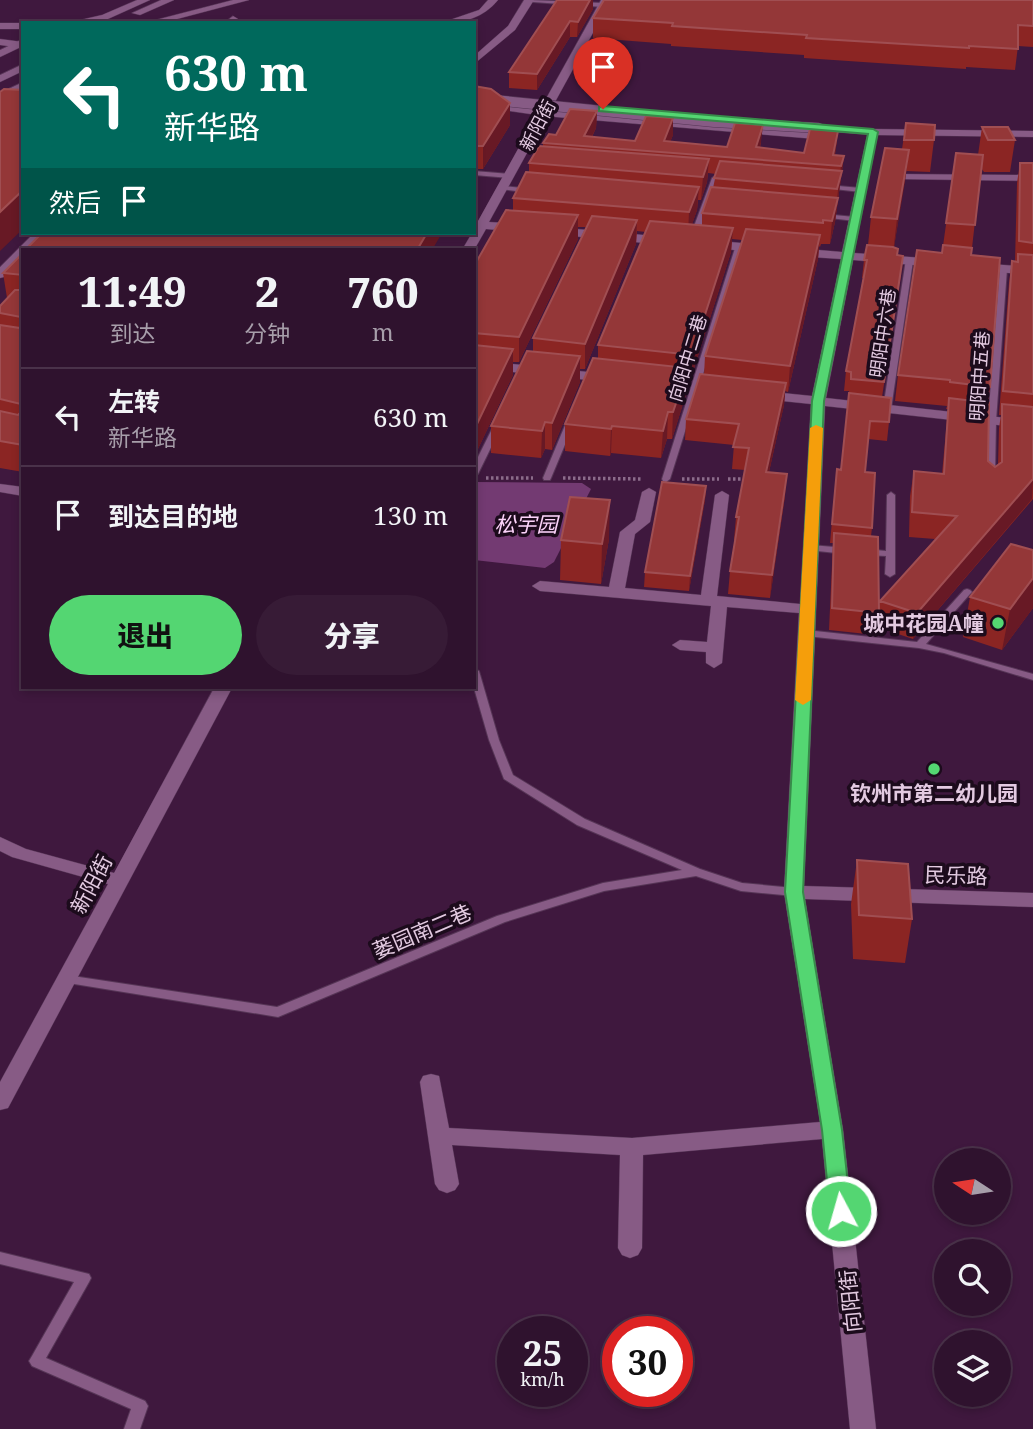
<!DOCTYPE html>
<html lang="zh">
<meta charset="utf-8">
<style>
:root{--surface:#2f122e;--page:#371b36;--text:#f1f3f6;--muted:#a79eaa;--line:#4a324a;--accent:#54d672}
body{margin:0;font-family:"Noto Serif","Noto Sans SC",serif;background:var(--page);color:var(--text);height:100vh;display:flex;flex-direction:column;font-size:26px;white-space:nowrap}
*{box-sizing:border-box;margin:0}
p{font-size:23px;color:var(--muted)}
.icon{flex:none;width:38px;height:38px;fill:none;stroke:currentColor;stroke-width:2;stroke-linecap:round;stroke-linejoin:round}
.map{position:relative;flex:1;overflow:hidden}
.drawer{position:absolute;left:21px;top:248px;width:455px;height:441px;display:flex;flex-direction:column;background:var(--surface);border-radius:0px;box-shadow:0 4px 10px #0003,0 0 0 2px var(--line)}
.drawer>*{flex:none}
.guide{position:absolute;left:21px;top:21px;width:455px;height:214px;border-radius:0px;box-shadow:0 4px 10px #0003,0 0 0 2px var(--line);background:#00695c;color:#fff;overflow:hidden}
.needle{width:46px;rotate:282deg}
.tools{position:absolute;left:934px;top:1148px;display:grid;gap:14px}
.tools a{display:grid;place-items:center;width:77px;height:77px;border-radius:50%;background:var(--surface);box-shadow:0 4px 10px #0003,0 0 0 2px var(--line);font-size:35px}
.speed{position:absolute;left:497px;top:1316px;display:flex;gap:14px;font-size:35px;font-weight:700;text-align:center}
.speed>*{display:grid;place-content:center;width:91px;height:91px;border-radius:50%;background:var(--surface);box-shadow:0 4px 10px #0003,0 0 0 2px var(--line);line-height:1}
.speed small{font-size:18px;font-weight:400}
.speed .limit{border:10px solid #d22;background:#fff;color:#111}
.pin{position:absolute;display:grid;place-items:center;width:60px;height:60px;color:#fff;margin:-72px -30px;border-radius:50% 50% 50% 0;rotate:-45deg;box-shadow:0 0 7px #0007}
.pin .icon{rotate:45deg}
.me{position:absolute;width:77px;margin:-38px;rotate:354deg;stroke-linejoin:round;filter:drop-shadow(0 0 5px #0008)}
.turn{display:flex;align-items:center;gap:24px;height:147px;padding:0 28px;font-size:32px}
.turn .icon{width:91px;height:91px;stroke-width:2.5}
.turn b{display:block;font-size:49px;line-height:60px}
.then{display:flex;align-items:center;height:66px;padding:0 28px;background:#0003;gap:14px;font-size:26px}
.eta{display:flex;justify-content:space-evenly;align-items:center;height:119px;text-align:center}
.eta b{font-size:42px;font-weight:800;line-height:49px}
.button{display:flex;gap:14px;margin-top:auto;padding:14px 28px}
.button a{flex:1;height:80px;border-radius:42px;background:var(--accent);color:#111;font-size:28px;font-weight:800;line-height:80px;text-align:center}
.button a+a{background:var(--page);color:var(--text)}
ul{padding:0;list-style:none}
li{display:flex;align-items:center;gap:21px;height:98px;padding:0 28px;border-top:2px solid var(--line)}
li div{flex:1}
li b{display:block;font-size:26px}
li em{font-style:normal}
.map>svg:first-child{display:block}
</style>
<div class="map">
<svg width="1033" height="1429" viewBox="0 0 1033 1429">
<rect width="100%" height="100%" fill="#3f183e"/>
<path fill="#733a72" d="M474 482 582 483 591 489 554 562 545 568 474 560Z"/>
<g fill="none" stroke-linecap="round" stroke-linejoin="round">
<defs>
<path id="service" d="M530 0 603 3 606 5 603 7 533 2Z
M474 171 510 174 513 176 510 178 474 175Z
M715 176 718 178 698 237 691 239 690 237 712 178Z
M827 185 861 188 864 190 861 192 825 188V186Z
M503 186 532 189 535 191 532 193 501 189V187Z
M823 214 855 217 859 219 855 221 821 217V215Z
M736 245 743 247 670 479 666 482 663 481 662 479Z
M906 259 913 261 891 409 887 412 883 409Z
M1000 267 1007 269 996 421 995 476 991 479 987 476 988 421Z
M570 420 574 423 551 478 550 480H544L543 478 566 423Z
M497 424 501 427 478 474 474 477V465L493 427Z
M891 492 895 495V574L890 577 885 574 886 556 866 555 861 552 866 549 886 551 887 495Z
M811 545 846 548 851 551 846 554 808 550 806 548 808 546Z
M967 589 970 590 972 592 970 594 926 644 1033 674V680L944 653 919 648 806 636 801 633 806 630 917 642 964 590Z
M474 668 479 671 499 740 513 775 585 819 700 869 742 883 794 888 798 889 800 892 798 895 794 896 741 891 696 876 604 891 505 922 278 1017 62 982 60 979 62 976 66 975 277 1007 497 916 603 883 682 870 577 825 504 779 489 740 474 688Z
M0 1252 89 1274 91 1278 89 1282 46 1358 145 1401 148 1406 140 1429H124L131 1409 32 1366 29 1361 32 1356 74 1282 0 1264Z"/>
<path id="minor" d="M488 0H498C483 18 464 23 441 23L479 10Z
M524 0H534L515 30 474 64V56L508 26Z
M601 0H611L489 222 520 224 526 228 520 232 486 229 474 250H462L472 233H474V221H478Z
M233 16 238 19 235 23H224Z
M873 129 878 132 854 253 938 259 944 263 938 267 853 260 826 398 1033 421V429L825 406 804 886 1033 893V907L805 899 843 1130 876 1429H850L822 1139 643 1155 642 1248 638 1255 630 1258 622 1255 618 1248 620 1155 452 1145 459 1184 455 1190 447 1193 439 1190 435 1184 420 1082 423 1076 431 1074 439 1076 449 1128 632 1138 820 1122 784 892 799 613 727 607 722 663 714 668 706 663V652L680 650 672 645 680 640 707 642 711 606 540 591 532 586 540 581 609 587 620 532 635 520 642 492 649 488 656 492 650 522 635 534 625 588 701 595 715 495 722 491 729 495 717 596 800 604 811 404 763 399 756 395 763 391 812 396 841 259 795 256 789 252 795 248 842 252 868 132Z
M898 174 1033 175V181L894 179V175Z
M554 227 666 237 672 241 666 245 550 234 548 231Z
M34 233H46L30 250H23V257L4 277 0 278V267Z
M708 240 764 245 770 249 764 253 704 247 702 244Z
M976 263 1033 267V275L972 270 970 267Z
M474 360 607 374 614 378 607 382 474 368Z
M0 484 23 487V496L0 492Z
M214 688H232L8 1108 0 1110V1082L108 884 12 857 0 851V837L26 849 114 873Z"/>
<path id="tertiary" d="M0 39 23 42V48L0 45Z
M474 100 544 110 816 133 821 136 816 139 544 116 474 106Z
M802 124 873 129 1033 131V137L873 135 798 129 797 127Z"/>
<path id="secondary" d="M137 0H150L99 23H67L102 15Z
M161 0H174L140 15 132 13Z
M233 0H249L162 23H144Z
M0 23H23V29H0Z
M23 39V46L0 57V50Z
M23 64V71L0 82V75Z
M23 82V89L0 100V93Z"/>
</defs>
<use href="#service" stroke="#563556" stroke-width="2"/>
<use href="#minor" stroke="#563556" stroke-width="1"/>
<use href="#tertiary" stroke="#563556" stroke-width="1"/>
<use href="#secondary" stroke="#563556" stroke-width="1"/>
<path stroke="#8c6c8b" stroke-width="3.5" stroke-dasharray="2.5 2.5" stroke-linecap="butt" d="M486 478H533
M563 478 642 479
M682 479H719
M728 479H747"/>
<use href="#service" fill="#875b85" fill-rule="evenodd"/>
<use href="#minor" fill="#875b85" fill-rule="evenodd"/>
<use href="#tertiary" fill="#875b85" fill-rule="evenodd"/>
<use href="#secondary" fill="#875b85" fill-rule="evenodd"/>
<defs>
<path id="secondary-bridge" d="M474 98 714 122 819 128"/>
</defs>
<use href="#secondary-bridge" stroke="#563556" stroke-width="11" stroke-linecap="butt"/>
<use href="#secondary-bridge" stroke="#875b85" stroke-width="10"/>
</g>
<path fill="#8b2523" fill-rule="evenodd" d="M557 0H593V9L577 37H570L537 90 509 88V72Z
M1033 0V47L1018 46 1015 70 966 67V69L804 58V55L671 46V44L593 38V18Z
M474 86 510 103V125L483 169H474Z
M597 111 596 128 592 137 635 141 673 135 670 142 727 147 761 142 760 148 804 153 838 131 835 155 844 156 835 222 830 244H821L820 247 819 246 818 259 788 392 785 391 784 405 769 472 785 496 770 598 728 594 730 571 735 540H734L736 517 745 470 732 469 734 445 685 440 686 419 704 375 705 356 742 240 732 239 731 252 690 381H687L686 394 672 439H667L661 458 611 453 610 456 565 451V424L598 358V345L646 232 637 231 636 244 585 369H580V382L552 450 545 449 541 458 491 453V426L533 351V338L586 227H578V239L519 362H513V375L477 451H474V266L513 210V198L529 172V163L543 146V143ZM708 173 716 174 713 188 702 213V225L692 224 697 210 698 200H701L707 182Z
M906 123 934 140 930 172 906 171 894 247 897 255 901 274 882 397 889 422 887 441 868 439 865 472 872 528 871 536 879 607 880 601 935 539 909 537 910 496 914 471 942 474 948 409H946L947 406 895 401 898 375 942 253 956 153 978 155 982 127 1015 140 1010 172H984L981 168 972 248 971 255 990 387 988 402V461L995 467 998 465 999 428 1001 415H999L1009 283 1012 261 1015 262 1017 183 1020 163H1033V499L913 639 877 627 876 635 829 630 833 543H830L835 488 841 470 849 391H844L846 371 863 278H862L864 260 868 245 871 217 902 149Z
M23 253V472L0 468V306L7 298 3 273Z
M706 486 705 500 689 591 644 587 645 572Z
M609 539 601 584 560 580 561 540Z
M1033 550V608L1002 650 963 637 970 597Z
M857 860 912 919 905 963 853 959 851 904Z"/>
<path fill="#681925" d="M590 0H593V9L577 37 578 22Z
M570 21V37L537 90V74Z
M510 103V125L483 169V146Z
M597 111 596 128 587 146 584 136Z
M673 118V135L666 152 664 141Z
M763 125 761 142 756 159V147Z
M838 131 836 148 832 165 833 155Z
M909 150 905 182 893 253 897 219Z
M844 156 835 222 830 244 832 221 836 207 841 166Z
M709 159 707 182 701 200 703 177Z
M699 187 697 210 688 236 689 212Z
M23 190V229L0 251V212Z
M578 215V239L519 362V337Z
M637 220 636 244 585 369V344Z
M733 228 731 252 690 381 692 355Z
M427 233H442L432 250H417Z
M820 235 818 259 788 392 790 366Z
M513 349V375L477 451V424Z
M580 356V382L552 450V423Z
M688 368 686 394 672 439 673 412Z
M786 383 784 405 764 494 766 472Z
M668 412 667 439 661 458 663 431Z
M545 422V449L541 458 542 431Z
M612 426 611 453 610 456 611 429Z
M787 474 785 496 770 598 772 575Z
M1033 479 1032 499 913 639 917 613Z
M706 486 705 500 689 591 690 576Z
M610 500 609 539 601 584 602 544Z
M1033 578V608L1002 650 1010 609Z"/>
<path fill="#943738" stroke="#a04e52" stroke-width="2" d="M557 0H590L578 22 570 21 537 74 509 72Z
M604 0H1033V26L1018 25V49L969 46V48L806 38 807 35 672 26 673 23 593 18Z
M246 20 272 23H243Z
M474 86 491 89 510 103 483 146H474Z
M4 89 23 90V190L0 212V92Z
M570 109 597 111 584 136 635 141 646 116 673 118 664 141 727 147 735 123 763 125 756 147 804 153 810 129 838 131 833 155 844 156 841 166 543 143 549 134 556 135Z
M906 123 935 125 934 140H904Z
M982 127H1008L1015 140H988Z
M539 146 709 159 703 177 529 163Z
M885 148 909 150 897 219 871 217Z
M956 153 983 155 975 225 946 223Z
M720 161 842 171 837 189 714 178Z
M1020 163H1033V243L1019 241Z
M526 172 699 187 689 212 513 198Z
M711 187 838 198 832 221 823 220V223L702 213Z
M506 210 578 215 519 337 474 333V266Z
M592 216 637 220 585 344 533 338Z
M650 221 733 228 692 355 598 345Z
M746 229 820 235 790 366 705 356Z
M42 233H427L417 250H25Z
M867 245 893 247 898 249 897 255 903 256 884 382 851 379V372L846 371 867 260H864Z
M943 245 972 248 971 255 1000 258 990 387 950 382V380L898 375 917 250 942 253Z
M23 253V275L3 273Z
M1018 254 1033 255V394L1003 391 1012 261 1018 262Z
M23 282V445L0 441V411L18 415 21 412V404L0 399V325L20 328 21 317 0 313V306L15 290H21Z
M474 345 513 349 477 424H474Z
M527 351 580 356 552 423 545 422 542 431 491 426Z
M593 358 688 368 673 412H668L663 431 612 426 611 429 565 424Z
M700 374 786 383 766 472 787 474 772 575 730 571 739 517H736L749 448 733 447 739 424 686 419Z
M849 393 891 398 889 422 870 421 865 472 875 473 872 528 832 524 837 469 841 470Z
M949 398 989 403 988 461 995 467 1002 462V404L1033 407V479L917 613 880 601 957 516 912 512 914 471 944 474Z
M662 482 706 486 690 576 645 572Z
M570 497 610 500 602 544 561 540Z
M834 533 878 537 879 613 832 608Z
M1011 544 1033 550V578L1010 609 970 597Z
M857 860 908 864 912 919 859 915Z"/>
<path fill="#54d672" stroke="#378b4a" stroke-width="2" d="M603 106 873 129 878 132 824 401 803 892 842 1130 851 1211 848 1217 841 1220 833 1217 830 1211 822 1130 785 892 812 401 868 134 599 111V107Z"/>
<path fill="#f59e0b" d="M816 425 823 428 811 700 803 705 795 700 810 428Z"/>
<g fill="#54d672" stroke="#1c0b1c" stroke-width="2.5">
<circle cx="998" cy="623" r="7"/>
<circle cx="934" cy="769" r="7"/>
</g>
<g text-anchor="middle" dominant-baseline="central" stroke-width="7" stroke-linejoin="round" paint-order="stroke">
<g font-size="18" fill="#e3cae1" stroke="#1c0b1c">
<text transform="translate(537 125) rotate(-62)">新阳街</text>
<text transform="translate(882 333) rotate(-82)">明阳中六巷</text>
<text transform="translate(687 358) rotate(-73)">向阳中二巷</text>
<text transform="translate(979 376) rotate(-86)">明阳中五巷</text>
</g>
<g font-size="21" font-style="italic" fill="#fcd3fa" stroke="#1c0b1c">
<text x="526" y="524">松宇园</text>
</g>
<g font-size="21" font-weight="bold" fill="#e3cae1" stroke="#1c0b1c" text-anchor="end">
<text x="984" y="623">城中花园A幢</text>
<text x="934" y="793" text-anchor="middle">钦州市第二幼儿园</text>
</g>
<g font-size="21" fill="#e3cae1" stroke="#1c0b1c">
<text transform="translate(956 875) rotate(2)">民乐路</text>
<text transform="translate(91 884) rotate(-62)">新阳街</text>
<text transform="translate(422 931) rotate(-23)">蒌园南二巷</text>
<text transform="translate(850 1301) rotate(-96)">向阳街</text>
</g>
</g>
</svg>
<div class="tools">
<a><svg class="needle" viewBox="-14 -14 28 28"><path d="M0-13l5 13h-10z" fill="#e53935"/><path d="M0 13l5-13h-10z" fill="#a79eaa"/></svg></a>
<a><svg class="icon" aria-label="search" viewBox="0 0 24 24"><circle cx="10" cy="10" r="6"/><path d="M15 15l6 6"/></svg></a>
<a><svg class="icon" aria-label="layers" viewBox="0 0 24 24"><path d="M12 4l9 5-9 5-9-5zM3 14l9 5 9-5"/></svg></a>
</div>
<div class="speed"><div>25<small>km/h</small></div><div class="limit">30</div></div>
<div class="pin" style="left:603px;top:109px;background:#d93025"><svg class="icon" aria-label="arrive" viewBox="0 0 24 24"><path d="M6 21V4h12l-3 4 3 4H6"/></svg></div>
<svg class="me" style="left:841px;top:1211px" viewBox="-20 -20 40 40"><circle r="17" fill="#54d672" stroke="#fff" stroke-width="3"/><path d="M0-11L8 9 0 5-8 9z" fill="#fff"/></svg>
<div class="guide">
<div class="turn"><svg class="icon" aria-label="left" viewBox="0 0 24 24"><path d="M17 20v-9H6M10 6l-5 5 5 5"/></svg><div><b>630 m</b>新华路</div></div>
<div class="then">然后<svg class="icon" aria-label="arrive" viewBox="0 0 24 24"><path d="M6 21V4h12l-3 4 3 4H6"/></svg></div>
</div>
<section class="drawer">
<div class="eta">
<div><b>11:49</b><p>到达</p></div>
<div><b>2</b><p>分钟</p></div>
<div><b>760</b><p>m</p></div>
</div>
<ul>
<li><svg class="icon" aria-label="left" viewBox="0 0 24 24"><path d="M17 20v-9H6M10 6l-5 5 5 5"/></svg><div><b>左转</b><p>新华路</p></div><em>630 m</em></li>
<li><svg class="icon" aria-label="arrive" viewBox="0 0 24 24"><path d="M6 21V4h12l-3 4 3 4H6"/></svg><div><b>到达目的地</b></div><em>130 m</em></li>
</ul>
<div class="button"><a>退出</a><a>分享</a></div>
</section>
</div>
